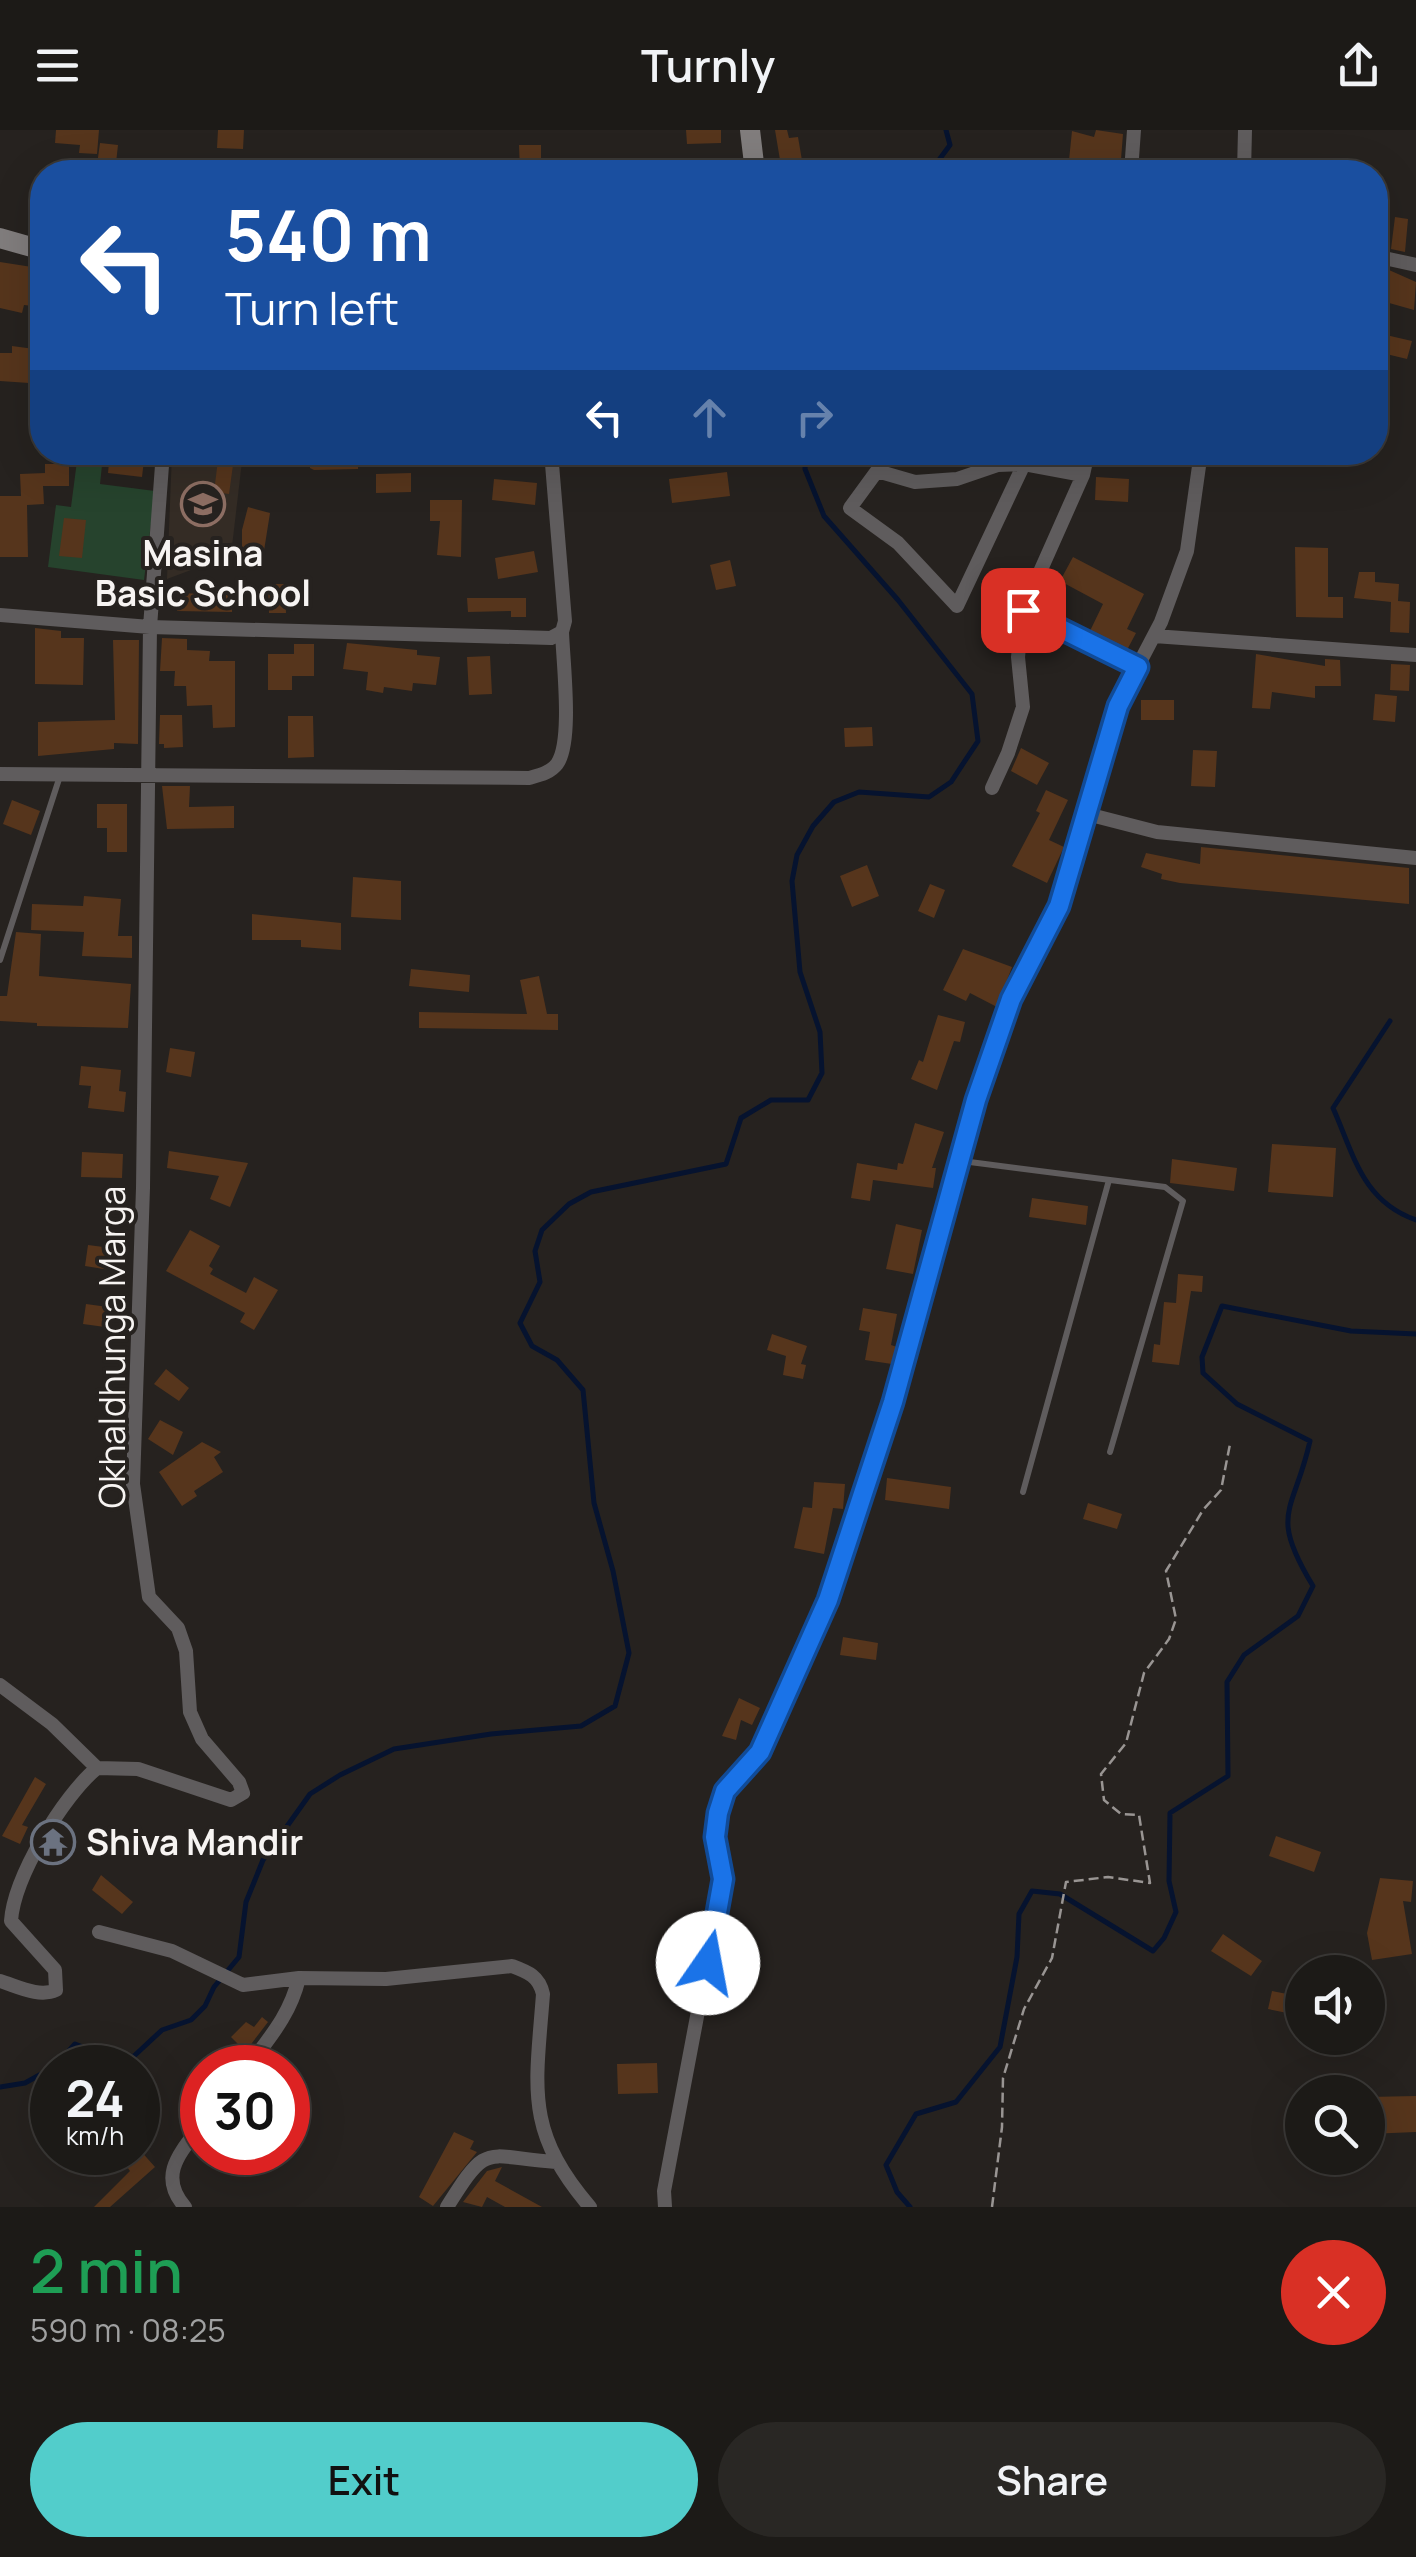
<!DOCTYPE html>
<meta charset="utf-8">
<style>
:root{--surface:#1c1a17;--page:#292724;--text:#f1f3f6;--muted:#a0a1a1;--line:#3a3836;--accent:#52cdcb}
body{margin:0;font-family:Manrope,sans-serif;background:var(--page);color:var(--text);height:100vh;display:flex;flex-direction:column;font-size:38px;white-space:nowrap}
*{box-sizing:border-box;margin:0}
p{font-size:32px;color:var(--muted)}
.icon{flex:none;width:55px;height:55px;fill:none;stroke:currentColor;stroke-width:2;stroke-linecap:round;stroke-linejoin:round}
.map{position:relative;height:2077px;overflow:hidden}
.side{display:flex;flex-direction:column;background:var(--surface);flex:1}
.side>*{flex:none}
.hud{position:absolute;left:30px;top:30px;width:1358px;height:305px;border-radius:40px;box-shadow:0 10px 40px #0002,0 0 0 2px var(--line);background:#1a4fa0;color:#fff;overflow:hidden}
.tools{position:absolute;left:1285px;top:1825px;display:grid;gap:20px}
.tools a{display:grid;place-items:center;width:100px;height:100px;border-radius:50%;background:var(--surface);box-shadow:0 10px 40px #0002,0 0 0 2px var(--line);font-size:50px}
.speed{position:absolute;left:30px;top:1915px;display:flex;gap:20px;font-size:50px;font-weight:700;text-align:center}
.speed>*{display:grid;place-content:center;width:130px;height:130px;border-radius:50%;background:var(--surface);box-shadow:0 10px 40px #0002,0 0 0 2px var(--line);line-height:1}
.speed small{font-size:25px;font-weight:400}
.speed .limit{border:15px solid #d22;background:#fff;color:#111}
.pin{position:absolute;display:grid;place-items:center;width:85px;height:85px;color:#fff;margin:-42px;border-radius:20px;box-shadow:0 5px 15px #0006}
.me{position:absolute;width:110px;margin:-55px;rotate:12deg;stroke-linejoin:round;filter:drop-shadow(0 0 8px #0008)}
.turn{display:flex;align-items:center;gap:35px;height:210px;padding:0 30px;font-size:45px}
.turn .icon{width:130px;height:130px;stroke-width:2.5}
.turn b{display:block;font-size:70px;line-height:85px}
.lanes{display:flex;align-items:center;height:95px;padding:0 30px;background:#0003;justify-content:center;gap:50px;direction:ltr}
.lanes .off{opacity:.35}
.round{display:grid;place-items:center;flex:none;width:105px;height:105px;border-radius:52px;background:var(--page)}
.head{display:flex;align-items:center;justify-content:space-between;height:170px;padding:0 30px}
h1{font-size:60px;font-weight:600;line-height:75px;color:#1e9e55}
.button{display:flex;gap:20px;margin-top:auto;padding:20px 30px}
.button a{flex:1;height:115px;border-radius:60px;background:var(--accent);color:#111;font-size:40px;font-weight:600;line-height:115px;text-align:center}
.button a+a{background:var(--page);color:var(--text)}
header{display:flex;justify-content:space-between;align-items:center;height:130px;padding:0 30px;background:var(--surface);font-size:45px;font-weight:600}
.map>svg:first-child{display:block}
</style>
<header><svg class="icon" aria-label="menu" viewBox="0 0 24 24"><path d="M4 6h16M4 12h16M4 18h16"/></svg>Turnly<svg class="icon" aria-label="share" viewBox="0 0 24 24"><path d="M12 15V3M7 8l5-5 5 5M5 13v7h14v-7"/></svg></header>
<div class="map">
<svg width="1416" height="2077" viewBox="0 0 1416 2077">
<rect width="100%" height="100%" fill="#26221f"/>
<path fill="#342c25" d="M172 323H243L231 425 167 449Z"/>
<path fill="#26432d" d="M77 331 102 335 100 354 155 361 144 450 48 437 56 375 71 377Z"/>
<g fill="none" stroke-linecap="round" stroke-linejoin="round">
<path stroke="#06132f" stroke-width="5" d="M930 42 950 15 946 0
M889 322 900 328 959 322
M1390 891 1333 978C1354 1025 1362 1071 1416 1090
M53 1938 75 1914 109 1927 134 1926 162 1900 191 1890 205 1876 214 1857 239 1827 246 1772 263 1730 310 1664 340 1645 394 1619 491 1604 581 1596 615 1576 629 1523 613 1441 594 1373 583 1260 557 1230 532 1216 520 1193 540 1152 535 1121 542 1100 569 1074 591 1062 726 1034 741 988 771 970H808L822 943 820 902 800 842 792 751 797 725 813 696 834 672 859 662 929 667 951 652 978 611 972 564 898 470 824 386 805 339 806 322
M0 1957 25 1953 52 1938
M910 2077 897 2062 886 2035 916 1984 956 1972 1000 1917 1017 1827 1019 1784 1032 1761 1060 1764 1153 1821 1164 1808 1176 1782 1169 1751 1170 1683 1228 1646 1227 1552 1244 1525 1298 1486 1313 1456C1268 1382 1294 1383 1310 1311L1237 1274 1203 1243 1202 1227 1222 1176 1351 1201 1416 1204"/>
</g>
<path fill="#56351c" d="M56 0H99L97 24 79 23 80 15 55 13Z
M218 0H244L243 19 217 18Z
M686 0H721V13L687 14Z
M775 0H787L789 8 798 7 804 42H782Z
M1096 0 1123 4 1120 42 1087 35 1086 42 1068 40 1072 1 1094 7Z
M100 13 118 15 115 42H96Z
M519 15H541V42H520Z
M631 29V42H582V31Z
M1395 87 1408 89 1405 122 1391 119Z
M0 132 32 137 29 151 42 153V177L24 175 22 183 0 178Z
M1389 140 1416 152 1414 180 1375 169 1379 145 1388 147Z
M1386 205 1412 211 1407 229 1382 223Z
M12 216 42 220V241L29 240V253L0 251V223H12Z
M110 322H145L142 347 108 343Z
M219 322H282V336L233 335 229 364 214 362Z
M315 322 358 326V339L314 340 310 338V326Z
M45 334H69V356H43L44 374 27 375 28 427H0V366H21L20 344 45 343Z
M727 342 730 366 672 373 669 349Z
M411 343V362L376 363V344Z
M1096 347 1129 349 1128 372 1095 370Z
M494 349 537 353 535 375 492 370Z
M430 370H462L461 427 437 425 440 391H430Z
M248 377 270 383 263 427H242V400Z
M64 388 86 390 82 428 59 426Z
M1295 417 1328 418V467H1343V488L1296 487Z
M534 421 538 442 498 449 495 428Z
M1073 427 1144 464 1127 499 1136 503 1127 520 1090 501 1103 474 1060 451Z
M730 430 736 456 716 460 710 435Z
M1359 442H1375V452L1399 454 1398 471 1410 472 1409 503 1390 502 1391 472 1354 468Z
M268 454H285L286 483H269Z
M178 463 232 465V482L177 481Z
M467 468H526V487H511V481L468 482Z
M35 498 61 501V508H84L83 555 35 554Z
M162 508 187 509V520L210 521 209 531H235V597L213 598 212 575 187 576 186 556H174L175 541H160Z
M113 510H139L138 614 114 613V619L38 626V592L115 590Z
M347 513 417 520V525L440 527 436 555 413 553 412 561 384 557 383 563 366 560 368 542 343 539Z
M294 514H314V546H292V560H268V524H294Z
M1256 524 1325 536V529L1340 530 1341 556H1315V568L1272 562 1270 579 1252 578Z
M490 526 492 564 469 565 467 527Z
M1391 534 1410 535 1409 561 1390 560Z
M1375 564 1397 566 1395 592 1373 590Z
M1141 570H1174V590H1141Z
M160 585H182L183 617 164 618V614H159Z
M288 586H313L314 627 288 628Z
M872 597 873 616 845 617 844 598Z
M1021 618 1049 633 1037 655 1011 641Z
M1193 620 1217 621 1215 657 1191 656Z
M162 656H190L189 677 234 676V698L167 699Z
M1046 660 1068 670 1049 710 1064 717 1047 753 1012 736 1040 683 1036 681Z
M12 670 40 681 31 705 3 694Z
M97 674H127V722H107V698H97Z
M1201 717 1409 738V774L1180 753 1161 749 1162 744 1141 737 1146 723 1200 734Z
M867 735 879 766 852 777 840 746Z
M353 747 401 751V790L351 787Z
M930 754 945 760 934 788 918 781Z
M84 766 121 769 118 806H132V828L82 826 84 802 31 800 32 774 83 776Z
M252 784 341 793V820L301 817V810H252Z
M16 802 41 804 39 846 131 854 128 898 37 896V893L0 891V866H7Z
M963 819 1012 837 997 877 970 863 966 871 943 860Z
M411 839 470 845 469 862 409 856Z
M539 846 547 884H558V900L419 898V882L527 884 520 850Z
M938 885 965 892 960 912 954 911 937 960 911 949 919 930 923 932Z
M170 918 195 922 191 947 166 942Z
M81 936 121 940 119 961 126 962 124 982 88 978 91 956 79 955Z
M915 993 944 1002 932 1038H936L933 1058 873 1050 870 1071 851 1068 857 1033 897 1040 898 1033 903 1034Z
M1272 1014 1336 1018 1333 1067 1268 1062Z
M169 1021 248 1033 230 1077 210 1069 219 1046 167 1038Z
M82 1022 123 1024 122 1048 81 1047Z
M1172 1029 1237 1038 1234 1061 1170 1053Z
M1032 1068 1088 1076 1086 1095 1029 1087Z
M896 1094 922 1100 913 1144 886 1139Z
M190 1100 220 1116 209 1136 213 1139 210 1144 246 1163 254 1147 278 1160 254 1200 240 1192 245 1183 166 1141Z
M88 1115 119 1119 116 1141 85 1136Z
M1178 1144 1203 1146 1202 1162 1191 1161 1179 1235 1152 1232 1154 1214 1160 1215 1164 1172 1176 1173Z
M86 1174 108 1177 105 1197 83 1194Z
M863 1178 897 1184 891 1215 897 1217 892 1234 865 1230 870 1202 859 1200Z
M772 1204 807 1216 801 1234 806 1235 803 1249 783 1245 786 1226 767 1220Z
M166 1239 189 1258 179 1271 154 1254Z
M160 1290 183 1302 173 1325 148 1309Z
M202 1312 221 1322 214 1327 223 1342 194 1361 197 1366 182 1376 159 1342Z
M887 1348 951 1357 949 1379 885 1370Z
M814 1352 845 1354 843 1379 833 1378 824 1424 794 1418 803 1377 812 1378Z
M1088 1373 1122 1384 1117 1399 1083 1389Z
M843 1507 878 1513 876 1530 840 1525Z
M739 1568 760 1578 752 1595 741 1590 736 1610 722 1606Z
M35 1647 46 1654 22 1695 28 1697 20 1714 2 1706Z
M1276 1706 1321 1722 1314 1742 1269 1726Z
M101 1745 133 1772 122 1784 92 1760Z
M1380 1748 1413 1751 1411 1772 1403 1771 1412 1824 1372 1830 1367 1803Z
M1223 1804 1262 1831 1251 1846 1211 1821Z
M1272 1861 1302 1867V1886L1268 1879Z
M262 1887 268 1892 239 1930 232 1924 239 1915 231 1907 246 1892 254 1897Z
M657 1933 658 1963 618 1964 617 1934Z
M202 1948V1980L194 1985 183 1971 190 1967 184 1961Z
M1416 1966V2002L1368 2004V1967Z
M454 2002 474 2011 470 2019 477 2022 433 2076 419 2067Z
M139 2019 155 2037 110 2077H94L130 2041 124 2033Z
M502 2037 495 2051 542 2077H505L487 2067 482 2077 463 2072 487 2041Z"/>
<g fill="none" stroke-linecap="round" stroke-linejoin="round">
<path stroke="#999593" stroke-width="2.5" stroke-dasharray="10 5" stroke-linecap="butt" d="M992 2077 1002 1997 1003 1948 1024 1879 1052 1828 1066 1752 1108 1747 1150 1753 1139 1685 1121 1684 1104 1670 1101 1644 1126 1613 1144 1543 1169 1509 1176 1489 1166 1441 1203 1380 1221 1360 1230 1314"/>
<path stroke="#5f5c5d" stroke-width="6" d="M0 830 60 646
M962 1031 1165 1057 1183 1071 1110 1322
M1023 1362 1109 1050"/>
<path stroke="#5f5c5d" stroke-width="14" d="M1131 42 1134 0
M1244 42 1245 0
M1375 126 1416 135
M1024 334 957 476 898 413 850 378 877 341 915 352 957 349 998 335 1024 334 1083 345 1088 322
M1023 480 1138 537
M0 485 150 497 551 508 562 502 565 491 551 322
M1154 506 1416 525
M0 644 529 648C540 645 550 643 557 634 573 612 563 532 562 502
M992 658 1008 623 1023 577 1018 527 1023 480 1083 345
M1087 684 1157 702 1416 728
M0 1555 52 1594 97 1638
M99 1802 172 1821 243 1855 299 1848 386 1849 512 1836C528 1842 539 1846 543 1864 536 1958 524 2000 590 2077
M0 1851C17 1856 39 1868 56 1860L55 1840 11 1791C14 1747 63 1666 97 1638L138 1639 231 1670 243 1663 239 1652 202 1609 190 1582 186 1521 178 1498 149 1467 133 1354 143 1058 150 497 163 322
M247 1938C270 1907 290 1885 299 1848
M185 2077C157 2045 181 2022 202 1994
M447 2077C489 2010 483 2027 556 2032
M665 2077 664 2061 723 1749 715 1707 718 1683 725 1661 760 1622 828 1470 893 1272 976 970 1011 869 1059 775 1117 576 1161 492 1187 421 1201 322"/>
<path stroke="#817d7d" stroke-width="20" d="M750 0 755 42
M0 108 42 120"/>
</g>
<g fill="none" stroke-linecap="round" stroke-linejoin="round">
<defs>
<path id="route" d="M708 1833 723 1749 715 1707 718 1683 725 1661 760 1622 828 1470 893 1272 976 970 1011 869 1059 776 1118 576 1138 537 1023 480"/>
</defs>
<use href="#route" stroke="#114b97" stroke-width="25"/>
<use href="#route" stroke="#1a73e8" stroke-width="18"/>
</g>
<defs>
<symbol id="school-ring" viewBox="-11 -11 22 22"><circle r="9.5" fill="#26221f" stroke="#8d6e63" stroke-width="1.5"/><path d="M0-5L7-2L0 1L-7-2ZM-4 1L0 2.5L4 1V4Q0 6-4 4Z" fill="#8d6e63"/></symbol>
<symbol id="temple-ring" viewBox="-11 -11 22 22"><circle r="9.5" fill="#26221f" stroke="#6b7280" stroke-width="1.5"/><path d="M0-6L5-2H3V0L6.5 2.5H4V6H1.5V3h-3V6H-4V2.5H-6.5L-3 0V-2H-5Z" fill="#6b7280"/></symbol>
</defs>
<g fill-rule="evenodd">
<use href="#school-ring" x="178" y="349" width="50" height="50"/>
<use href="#temple-ring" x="28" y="1687" width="50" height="50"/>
</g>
<g text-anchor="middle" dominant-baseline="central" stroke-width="8" stroke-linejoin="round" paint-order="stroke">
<g font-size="35" font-weight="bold" fill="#f7f4f2" stroke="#26221f">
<text x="203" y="423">Masina<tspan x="203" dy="40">Basic School</tspan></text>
<text x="86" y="1712" text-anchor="start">Shiva Mandir</text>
</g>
<g font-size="35" fill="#f7f4f2" stroke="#26221f">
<text transform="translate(112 1217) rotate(-90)">Okhaldhunga Marga</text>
</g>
</g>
</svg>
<div class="tools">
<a><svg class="icon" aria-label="sound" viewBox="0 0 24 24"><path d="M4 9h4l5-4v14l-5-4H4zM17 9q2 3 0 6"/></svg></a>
<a><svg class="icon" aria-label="search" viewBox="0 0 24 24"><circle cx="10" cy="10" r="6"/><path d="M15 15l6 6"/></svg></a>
</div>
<div class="speed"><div>24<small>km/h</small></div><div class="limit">30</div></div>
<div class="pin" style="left:1023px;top:480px;background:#d93025"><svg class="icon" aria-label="arrive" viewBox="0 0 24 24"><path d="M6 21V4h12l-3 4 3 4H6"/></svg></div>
<svg class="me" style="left:708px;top:1833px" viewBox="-20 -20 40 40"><circle r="19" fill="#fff"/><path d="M0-13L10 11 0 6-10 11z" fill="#1a73e8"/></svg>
<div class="hud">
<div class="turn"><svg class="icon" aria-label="left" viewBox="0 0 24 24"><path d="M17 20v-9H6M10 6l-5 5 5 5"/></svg><div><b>540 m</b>Turn left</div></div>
<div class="lanes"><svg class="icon" aria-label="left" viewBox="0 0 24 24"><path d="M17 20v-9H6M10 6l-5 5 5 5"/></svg><svg class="icon off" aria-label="ahead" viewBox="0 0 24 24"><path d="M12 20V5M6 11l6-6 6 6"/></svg><svg class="icon off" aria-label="right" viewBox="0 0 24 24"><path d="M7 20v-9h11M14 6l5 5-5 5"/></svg></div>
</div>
</div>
<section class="side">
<div class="head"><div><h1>2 min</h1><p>590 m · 08:25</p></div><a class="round" style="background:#d93025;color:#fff"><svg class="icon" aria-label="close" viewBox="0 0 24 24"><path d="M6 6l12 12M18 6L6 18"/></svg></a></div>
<div class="button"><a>Exit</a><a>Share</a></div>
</section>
